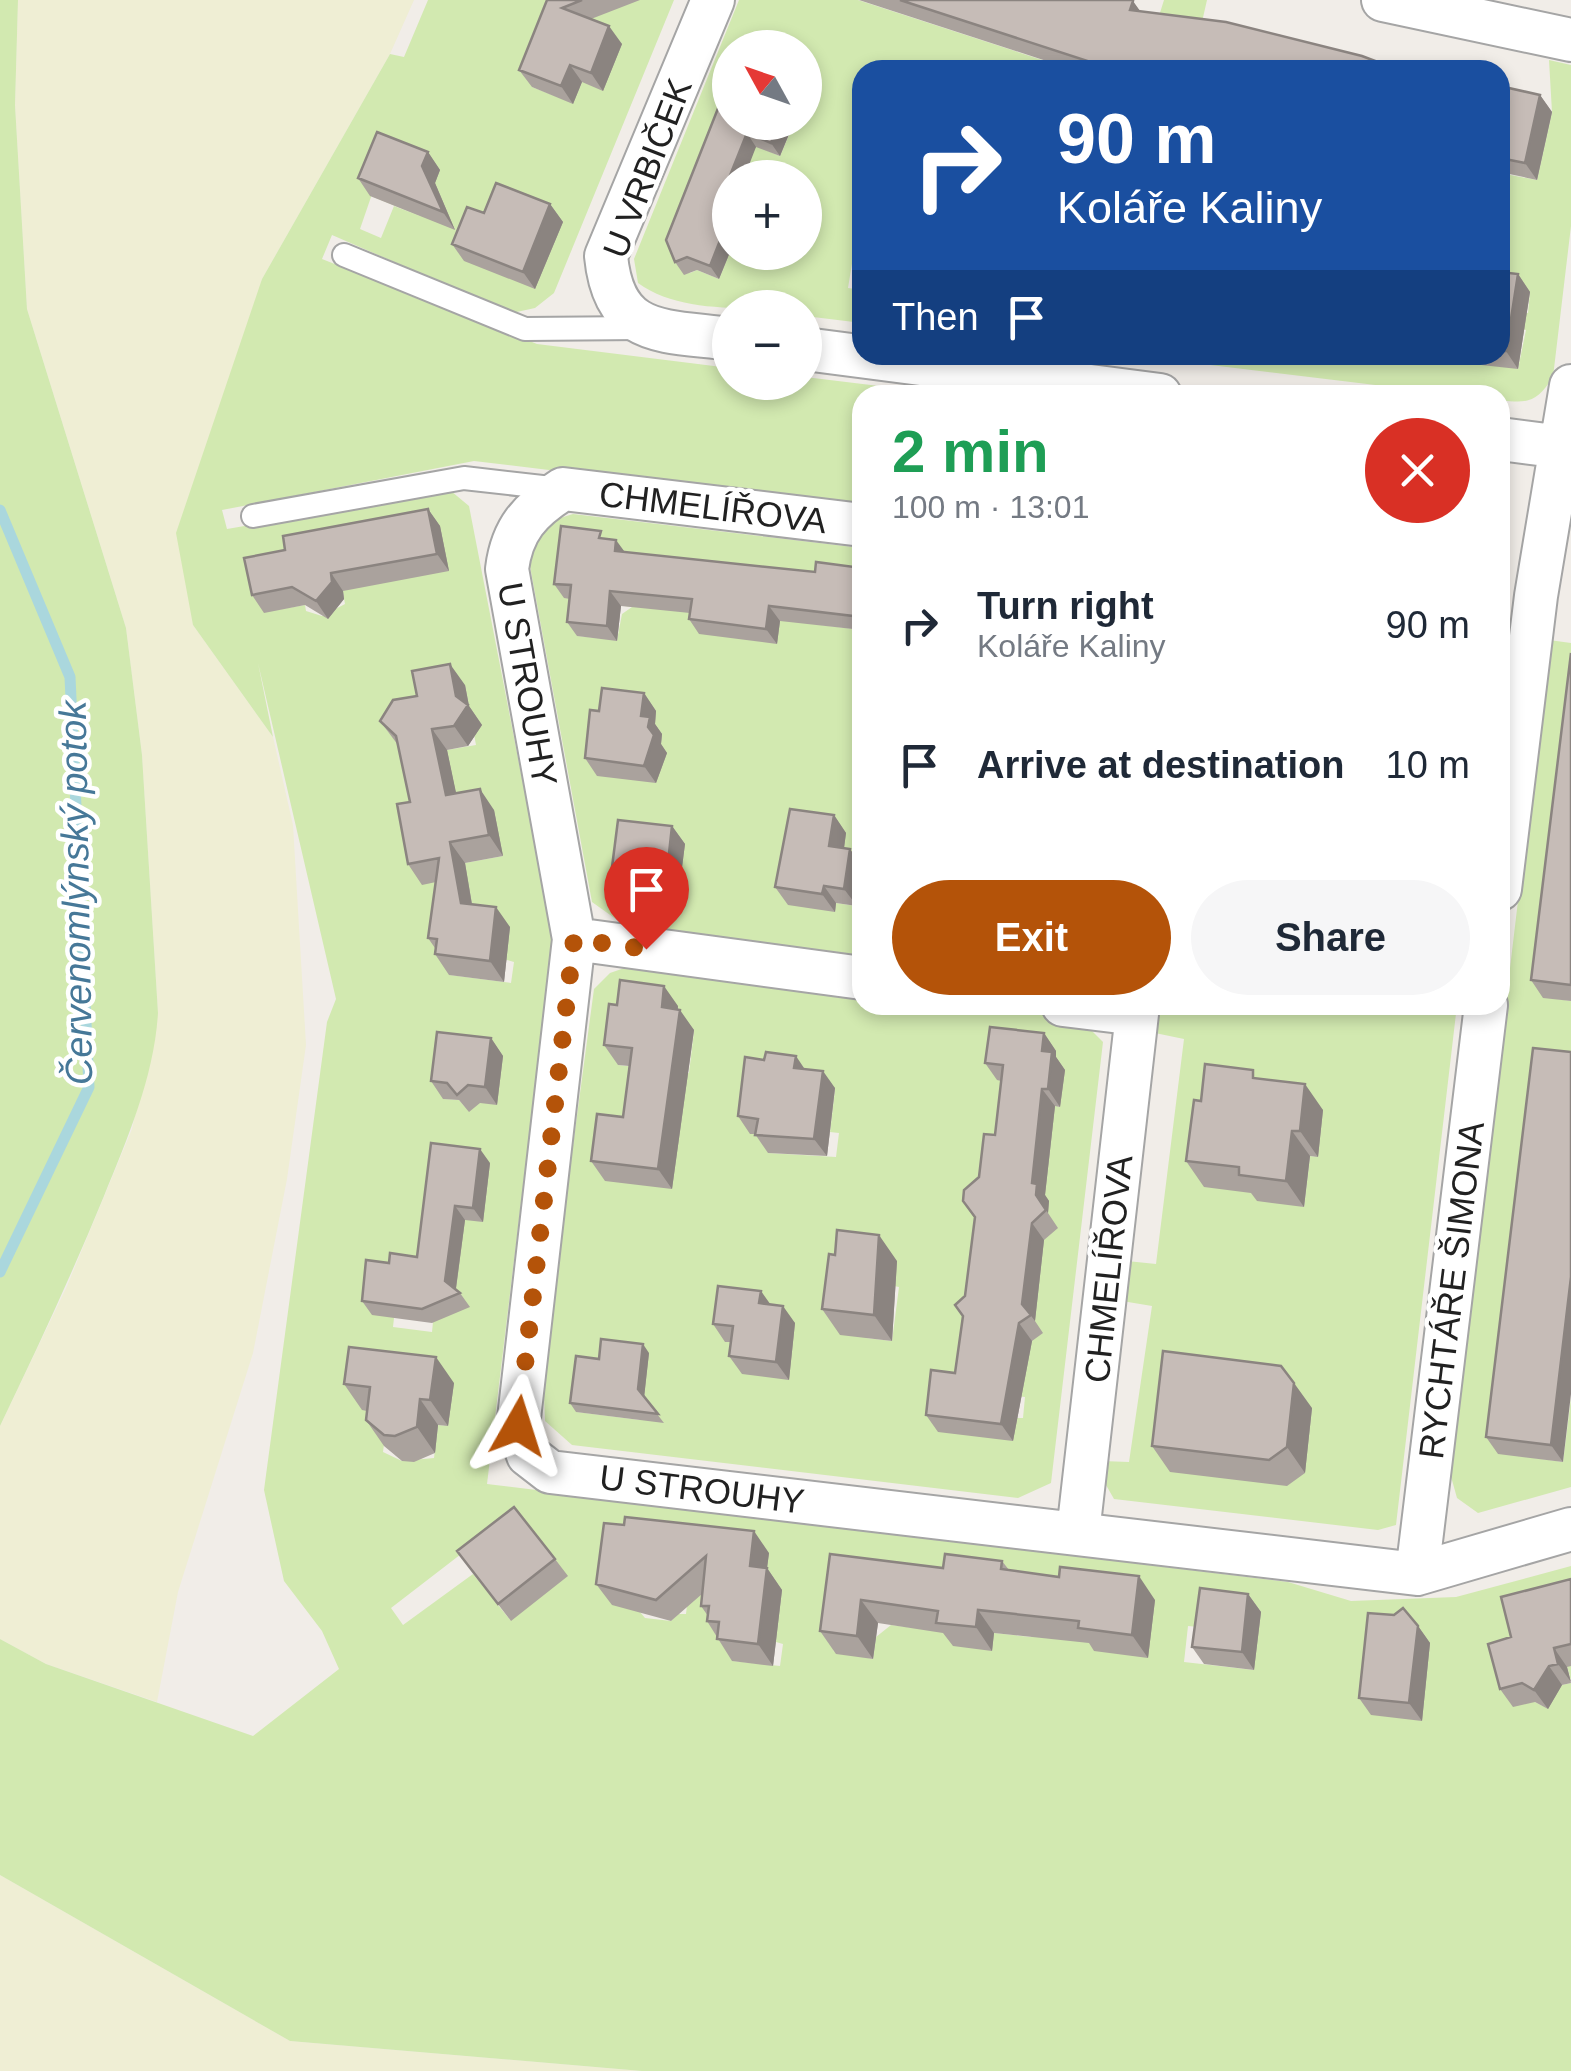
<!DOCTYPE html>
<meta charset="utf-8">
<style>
:root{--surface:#fff;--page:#f6f6f7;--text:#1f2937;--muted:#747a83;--accent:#b45309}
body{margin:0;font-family:Helvetica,sans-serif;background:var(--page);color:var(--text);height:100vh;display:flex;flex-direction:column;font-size:38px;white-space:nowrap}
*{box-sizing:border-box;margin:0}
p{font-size:32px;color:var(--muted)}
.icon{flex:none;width:55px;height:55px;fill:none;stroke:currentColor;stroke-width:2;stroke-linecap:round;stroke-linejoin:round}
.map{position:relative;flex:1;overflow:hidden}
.panel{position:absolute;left:852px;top:385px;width:658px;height:630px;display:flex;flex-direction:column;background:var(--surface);border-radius:30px;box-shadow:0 5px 15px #0003}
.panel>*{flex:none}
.hud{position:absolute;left:852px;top:60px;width:658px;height:305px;border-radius:30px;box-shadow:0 5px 15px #0003;background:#1a4fa0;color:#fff;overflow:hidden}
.needle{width:65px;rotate:310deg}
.controls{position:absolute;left:712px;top:30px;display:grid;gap:20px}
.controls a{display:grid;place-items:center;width:110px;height:110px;border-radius:50%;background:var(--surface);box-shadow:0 5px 15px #0003;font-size:50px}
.pin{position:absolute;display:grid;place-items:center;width:85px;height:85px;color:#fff;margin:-102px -42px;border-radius:50% 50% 50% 0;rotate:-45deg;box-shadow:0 0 10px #0007}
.pin .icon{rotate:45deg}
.me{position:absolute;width:110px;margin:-55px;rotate:6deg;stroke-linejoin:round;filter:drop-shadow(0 0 8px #0008)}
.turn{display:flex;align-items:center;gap:35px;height:210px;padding:0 40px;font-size:45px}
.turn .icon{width:130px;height:130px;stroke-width:2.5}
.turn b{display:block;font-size:70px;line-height:85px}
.then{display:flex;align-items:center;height:95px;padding:0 40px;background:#0003;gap:20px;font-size:38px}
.round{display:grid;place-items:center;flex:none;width:105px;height:105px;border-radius:52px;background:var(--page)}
.head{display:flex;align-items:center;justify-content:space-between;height:170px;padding:0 40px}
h1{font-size:60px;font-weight:700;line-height:75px;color:#1e9e55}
.button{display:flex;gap:20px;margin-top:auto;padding:20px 40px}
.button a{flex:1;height:115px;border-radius:60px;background:var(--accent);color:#fff;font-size:40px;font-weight:700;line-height:115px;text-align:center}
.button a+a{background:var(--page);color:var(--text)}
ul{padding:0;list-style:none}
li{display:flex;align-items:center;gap:30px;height:140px;padding:0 40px}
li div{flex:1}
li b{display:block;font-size:38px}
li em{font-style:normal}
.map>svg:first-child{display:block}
</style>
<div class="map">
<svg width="1571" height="2071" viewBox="0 0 1571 2071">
<rect width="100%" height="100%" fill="#f1ede8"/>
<path fill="#efeed4" d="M18 0H414L390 54 262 279 193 625 273 737 293 825 306 1045 287 1179 253 1353 178 1592 157 1702 46 1664 0 1639V1426L67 1286 132 1129 158 1013 142 755 126 628 27 309 15 105Z
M0 1875 290 2041 642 2071H0Z"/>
<path fill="#d2e9b0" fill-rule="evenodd" d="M0 0H18L15 105 27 309 126 628 142 755 158 1013C154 1077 128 1137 104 1196 72 1274 37 1349 0 1426Z
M428 0H674L554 293 535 308 512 313 332 235 322 259 537 344 730 368V382H805V377L953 395H862V508L474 461 222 510 227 529 451 491 469 506 553 938 487 1484 1288 1582 1351 1601 1456 1597 1571 1566V1681L1550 1606 1535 1702 1543 1706 1553 1687 1571 1683V2071H642L290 2041 0 1875V1639L46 1664 253 1736 339 1669 322 1631 284 1581 264 1490 327 1022 336 999 258 663 273 737 193 625 176 533 262 279 390 54 404 57ZM621 44 582 82 573 103 532 87 538 68ZM371 197V196L420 216 394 206 381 238 360 229ZM335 547 345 604 322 616 306 611 305 605 264 612ZM465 686 476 745 447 750ZM410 846 503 856 465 863 466 876ZM507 960 514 962 511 983 450 975ZM503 1056 465 1107 459 1100 444 1099ZM434 1312 432 1332 393 1327 394 1318ZM388 1413 448 1426 438 1425 434 1458 402 1461 383 1452ZM478 1541 511 1621 473 1574 403 1625 391 1608ZM694 1545 686 1614H678L671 1621 645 1618 640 1612ZM919 1591 914 1628 891 1625 876 1637 873 1659 833 1651ZM1017 1592 1035 1595 1031 1637 994 1633ZM1188 1626 1209 1628 1254 1670 1184 1662ZM776 1642 783 1644 780 1666 733 1661Z
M739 0H858L1073 70H862V203L848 288 862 290V323L805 316V308C751 307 682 315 638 283L634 259ZM730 48H805V122L794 123 780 156 723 132 730 114ZM730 178H805V252L730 251 719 279 697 270 690 273 673 261 694 204Z
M1164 0H1207L1191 70H1142Z
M1549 60 1571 65V226L1553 377C1537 402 1528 404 1500 400V395H1458L1128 355H1473L1518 369 1526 330 1517 328 1519 313H1528L1530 292 1500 288V173L1537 180 1552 112Z
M1500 467 1510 481 1500 604Z
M573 514 862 548V581L821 625 862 630V955L627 927 592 902 529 561C530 531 546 522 573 514ZM564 598 632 607 622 614 617 640 578 636 582 600ZM862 867 856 906 836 903Z
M1549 640 1571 643V769L1543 997 1571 1001V1068L1498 1453 1563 1462 1571 1398V1487L1478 1513 1457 1498 1450 1473Z
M633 965 862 991V1005H977L1080 1019 1103 1042 1051 1483 1018 1498 572 1445 545 1421 543 1369 594 989 610 973ZM694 1031 689 1073 618 1065ZM1064 1070 1059 1107 1015 1083ZM835 1089 830 1132 839 1133 836 1157 768 1153 770 1136ZM894 1286 899 1287 892 1341 866 1338ZM605 1368 648 1415 640 1420 577 1412ZM944 1388 1025 1397 1023 1418H1016Z
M1158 1005H1457L1396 1525 1378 1530 1114 1499 1102 1478V1461L1129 1462 1152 1306 1122 1301 1127 1261 1156 1264 1184 1039 1155 1033ZM1213 1126 1317 1157 1310 1156 1304 1207 1257 1193ZM1182 1377 1299 1391 1171 1471Z"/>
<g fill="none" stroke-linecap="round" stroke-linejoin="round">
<path stroke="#aad7dd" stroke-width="11" d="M0 510 70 677 89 1087 0 1272"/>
<defs>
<path id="lane" d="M344 255 525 329 641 328
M253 516 464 478 560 489"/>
<path id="street" d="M713 0 606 256C614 338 663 330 730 339
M1383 0 1571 40
M805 349 1160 395
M1500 439 1562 447
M862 525 563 489C530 510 512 529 507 569L574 939 518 1427 528 1455 550 1472 1417 1574 1571 1529
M1500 889 1536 596 1571 386
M574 939 862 978
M1063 1005 1137 1014
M1078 1533 1138 1005
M1417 1574 1486 1005"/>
</defs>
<use href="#lane" stroke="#a5a5a5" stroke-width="26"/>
<use href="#street" stroke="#a5a5a5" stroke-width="46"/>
<use href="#lane" stroke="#fff" stroke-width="22"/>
<use href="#street" stroke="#fff" stroke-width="42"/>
</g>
<path fill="#aaa29d" d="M547 0H640L591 19 622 44 603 91 582 82 573 104 532 87 519 70Z
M859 0H1131L1140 11 1391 67 1424 70H1074Z
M730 78 794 122 780 156 756 147 730 178V252L719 279 697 270 684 275 675 262Z
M1500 86 1540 95 1552 112 1537 180 1500 172Z
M862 151V189L854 176Z
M428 152 440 170 435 183 455 230 370 196 358 178Z
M550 204 563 222 535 289 464 261 452 244 484 213Z
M1500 272 1518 274 1530 292 1518 369 1472 364 1466 355H1500Z
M428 509 440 526 449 571 343 591 344 599 328 619 305 605 264 613 252 595 285 550Z
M607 539 624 552 815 572 862 568V630L780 621 777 644 699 634 689 619 690 613 621 606 617 641 577 636 567 622 570 599 564 598 554 584Z
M1571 653V1001L1543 998 1531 980Z
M465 685 469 706 482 725 468 746 447 750 456 794 494 810 503 856 465 863 472 904 510 927 504 982 449 975 435 954V948L428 938 436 882 422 885 408 864 410 802 398 745 380 721 417 696Z
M644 693 656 711 655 724 662 734 661 744 667 753 656 783 597 776 585 758 599 711Z
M834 815 846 833 844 848 850 849 862 867 857 906 836 903 835 912 788 905 775 887Z
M672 826 685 844 678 898 624 892 611 875Z
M678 1006V1010L694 1030 672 1189 605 1181 591 1161 623 1117 629 1066 618 1065 604 1045Z
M1044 1033 1056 1051V1057L1065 1070 1060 1107 1055 1106 1045 1195 1049 1201 1048 1213 1058 1228 1044 1240 1035 1321 1043 1333 1032 1341 1013 1441 938 1432 926 1415 955 1373 975 1219 963 1201 979 1177 995 1135 1001 1081 997 1080 985 1063Z
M491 1038 503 1056 497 1105 480 1103 469 1112 459 1100 443 1099 431 1081Z
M1533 1048 1563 1462 1498 1454 1486 1437Z
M805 1069 835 1088 827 1156 768 1153 755 1134H750L738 1116Z
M1259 1078 1323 1110 1318 1157 1310 1156 1304 1207 1257 1201 1251 1193 1204 1187 1186 1161 1201 1101Z
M490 1163 483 1222 465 1220 456 1289 460 1293 470 1307 432 1323 372 1315 362 1301 389 1263 417 1257Z
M897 1261 892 1341 840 1335 822 1309Z
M770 1304 795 1323 789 1380 742 1374 729 1356 731 1342H725L713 1324Z
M649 1353 644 1397 664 1423 576 1412 570 1403Z
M454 1383 448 1426 438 1425 435 1453 414 1462 402 1461 384 1446 366 1420 367 1411 362 1410 344 1384Z
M1312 1408 1305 1473 1287 1486 1170 1472 1152 1446Z
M604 1523 769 1553 767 1568 782 1590 773 1666 732 1661 707 1621 708 1616 701 1606 702 1594 671 1621 612 1605 596 1584Z
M457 1551 555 1559 568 1576 511 1621Z
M830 1554 943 1568 1002 1561 1009 1570 1155 1600 1148 1658 1094 1651 1089 1643 994 1633 992 1651 953 1646 943 1633 878 1623 873 1659 836 1654 820 1631Z
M1571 1579V1666L1567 1667 1571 1683 1562 1685 1548 1709 1535 1702 1513 1707 1500 1689Z
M1248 1594 1261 1612 1254 1670 1204 1664 1192 1647Z
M1418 1626 1430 1643 1422 1721 1371 1715 1359 1698Z"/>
<path fill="#8b8480" d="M1133 1 1145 18 1130 10Z
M609 26 622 44 603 91 591 73Z
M570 65 582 82 573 104 561 86Z
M1540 95 1552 112 1537 180 1525 163Z
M779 122H794L780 156 771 143Z
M747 133 756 147 744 178H730V212L719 203Z
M428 152 440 170 435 183 455 230 443 212 422 166Z
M550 204 563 222 535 289 523 272Z
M730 215V252L719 279 710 266Z
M1518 274 1530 292 1518 369 1506 351Z
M428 509 440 526 449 571 437 554Z
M616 540 627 555 615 551Z
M331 573 343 591 344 599 328 619 316 601Z
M610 591 621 606 617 641 607 626Z
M769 606 780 621 777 644 766 629Z
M450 664 465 685 469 706 482 725 468 746 454 726 456 696Z
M644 693 656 711 655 724 662 734 661 744 667 753 656 783 644 766 641 716Z
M432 729 447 750 461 816 446 795Z
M480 789 494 810 503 856 489 835Z
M834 815 846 833 842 863 829 846Z
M672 826 685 844 678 898 666 881Z
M450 842 465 863 475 923 461 903Z
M850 849 862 867 857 906 844 889Z
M824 886 836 903 835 912 822 894Z
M496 907 510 927 504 982 490 961Z
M664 986 678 1006 676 1028 662 1007Z
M680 1010 694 1030 672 1189 658 1169Z
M1044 1033 1056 1051V1057L1065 1070 1060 1107 1048 1089 1042 1051Z
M491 1038 503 1056 497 1105 485 1087Z
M796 1056 808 1074 794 1068Z
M823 1071 835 1088 827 1156 814 1139Z
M1305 1084 1323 1110 1318 1157 1300 1131Z
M1042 1089 1055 1106 1045 1195 1049 1201 1048 1213 1036 1195 1032 1183Z
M1292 1131 1310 1156 1304 1207 1286 1181Z
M480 1149 490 1163 483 1222 473 1208Z
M455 1206 465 1220 455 1295 445 1281Z
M1032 1223 1044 1240 1035 1321 1022 1304Z
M879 1235 897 1261 892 1341 874 1315Z
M1571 1277V1394L1563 1462 1551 1445Z
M761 1291 773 1308 759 1303Z
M783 1306 795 1323 789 1380 776 1362Z
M1019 1323 1032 1341 1013 1441 1001 1424Z
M643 1344 649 1353 644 1398 638 1389Z
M436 1357 454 1383 448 1426 430 1400Z
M1294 1383 1312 1408 1305 1473 1287 1447Z
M420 1399 438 1425 435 1453 417 1427Z
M754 1531 769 1553 767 1568 782 1590 773 1666 758 1644 750 1566Z
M1139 1576 1155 1600 1148 1658 1132 1635Z
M1248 1594 1261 1612 1254 1670 1242 1652Z
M861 1600 878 1623 873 1659 857 1636Z
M978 1610 994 1633 992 1651 976 1627Z
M1418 1626 1430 1643 1422 1721 1409 1703Z
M1554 1648 1567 1667 1571 1682 1558 1664Z
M1549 1666 1562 1685 1548 1709 1534 1690Z"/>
<path fill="#c6bcb7" stroke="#8b8480" stroke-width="2.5" d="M547 0H582L562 8 609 26 591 73 570 65 561 86 519 70Z
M900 0H1131L1133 1 1130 10 1226 22 1362 56 1391 67 1392 62 1410 64 1424 70H1115Z
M730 78V122H779L771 143 747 133 719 203 730 207V215L710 266 687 257 675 262 666 240Z
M1500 86 1540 95 1525 163 1500 158Z
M377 132 428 152 422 166 443 212 358 178Z
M862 151V179L854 176Z
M496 183 550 204 523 272 452 244 467 207 484 213Z
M1500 272 1518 274 1506 351H1500Z
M428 509 437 554 331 573 332 582 316 601 292 587 252 595 244 558 285 550 283 536Z
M561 526 601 531 599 538 616 540 615 551 815 572 816 562 862 568V617L769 606 766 629 689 619 692 599 610 591 607 626 567 622 571 585 554 584Z
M1571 653V985L1531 980Z
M450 664 456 696 468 705 454 726 432 729 446 795 480 789 489 835 450 842 461 903 496 907 490 961 435 954 437 939 428 938 439 858 408 864 397 804 410 802 396 736 380 721 393 700 417 696 412 671Z
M602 688 644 693 641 716 650 717 648 727 654 735 644 766 585 758 590 710 599 711Z
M790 809 834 815 829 846 850 849 844 889 824 886 822 894 775 887Z
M618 820 672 826 666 881 611 875Z
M620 980 664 986 662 1007 680 1010 658 1169 591 1161 597 1114 623 1117 632 1048 604 1045 609 1004 617 1005Z
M990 1027 1044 1033 1042 1051 1052 1052 1048 1089H1042L1032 1183 1037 1184 1036 1195 1046 1210 1032 1223 1022 1304 1031 1315 1019 1323 1001 1424 926 1415 931 1370 955 1373 963 1316 955 1305 965 1296 975 1217 963 1201 964 1190 979 1177 984 1134 995 1135 1003 1065 985 1063Z
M437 1032 491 1038 485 1087 468 1085 457 1095 447 1083 431 1081Z
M1533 1048 1571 1052V1277L1551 1445 1486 1437Z
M766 1052 796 1056 794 1068 823 1071 814 1139 755 1135 758 1119 738 1116 745 1057 764 1060Z
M1205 1064 1253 1070V1078L1305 1084 1300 1131H1292L1286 1181 1239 1175V1167L1186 1161 1194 1100 1201 1101Z
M431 1143 480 1149 473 1208 455 1206 445 1281 460 1293 422 1309 362 1301 366 1260 389 1263 390 1253 417 1257Z
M837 1230 879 1235 874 1315 822 1309 829 1254 835 1255Z
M718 1286 761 1291 759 1303 783 1306 776 1362 729 1356 733 1326 713 1324Z
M601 1339 643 1344 638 1389 658 1414 570 1403 576 1356 599 1359Z
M349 1347 436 1357 430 1400 420 1399 417 1427 395 1436 384 1435 366 1420 370 1387 344 1384Z
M1163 1351 1281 1366 1294 1383 1287 1447 1269 1460 1152 1446Z
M514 1507 555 1559 498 1604 457 1551Z
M625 1517 754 1531 750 1566 767 1568 758 1644 717 1639 719 1622 707 1621 709 1606H701L706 1556 656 1600 596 1584 604 1523 624 1525Z
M830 1554 943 1568 945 1554 1002 1561 1001 1569 1059 1577 1060 1567 1139 1576 1132 1635 1078 1628 1079 1621 978 1610 976 1627 936 1623 938 1611 861 1600 857 1636 820 1631Z
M1571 1579V1644L1554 1648 1558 1664 1549 1666 1534 1690 1522 1683 1500 1689 1488 1644 1511 1637 1501 1597Z
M1200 1588 1248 1594 1242 1652 1192 1647Z
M1403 1608 1418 1626 1409 1703 1359 1698 1368 1613 1394 1615Z"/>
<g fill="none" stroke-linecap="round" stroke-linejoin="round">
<path stroke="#b45309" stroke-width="18" stroke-dasharray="0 32.4" d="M518 1426 574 939 646 949"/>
</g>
<g text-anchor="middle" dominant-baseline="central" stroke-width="9" stroke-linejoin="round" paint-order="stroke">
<g font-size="35" fill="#212121" stroke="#fff">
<text transform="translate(647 168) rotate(-69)">U VRBIČEK</text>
<text transform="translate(713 507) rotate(7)">CHMELÍŘOVA</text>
<text transform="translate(528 684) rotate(80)">U STROUHY</text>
<text transform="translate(1108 1269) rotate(-84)">CHMELÍŘOVA</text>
<text transform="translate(1451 1290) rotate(-83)">RYCHTÁŘE ŠIMONA</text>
<text transform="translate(702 1489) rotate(7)">U STROUHY</text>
</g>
<g font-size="38" font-style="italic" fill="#467898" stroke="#fff">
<text transform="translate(76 893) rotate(-91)">Červenomlýnský potok</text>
</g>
</g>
</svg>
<div class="controls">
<a><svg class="needle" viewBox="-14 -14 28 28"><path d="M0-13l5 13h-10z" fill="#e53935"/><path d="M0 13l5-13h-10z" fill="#747a83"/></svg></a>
<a>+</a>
<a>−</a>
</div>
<div class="pin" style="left:646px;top:949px;background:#d93025"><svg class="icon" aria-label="arrive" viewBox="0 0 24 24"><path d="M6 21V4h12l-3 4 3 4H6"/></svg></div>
<svg class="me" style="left:518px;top:1426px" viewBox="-20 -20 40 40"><path d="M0-17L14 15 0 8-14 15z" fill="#b45309" stroke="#fff" stroke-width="4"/></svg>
<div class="hud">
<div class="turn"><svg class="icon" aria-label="right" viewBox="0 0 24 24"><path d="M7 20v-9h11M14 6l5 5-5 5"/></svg><div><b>90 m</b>Koláře Kaliny</div></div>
<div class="then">Then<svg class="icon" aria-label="arrive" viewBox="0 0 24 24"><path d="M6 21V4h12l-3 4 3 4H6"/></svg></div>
</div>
<section class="panel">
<div class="head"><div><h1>2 min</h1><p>100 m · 13:01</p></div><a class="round" style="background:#d93025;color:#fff"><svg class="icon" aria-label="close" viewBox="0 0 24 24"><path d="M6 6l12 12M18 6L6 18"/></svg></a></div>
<ul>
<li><svg class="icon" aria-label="right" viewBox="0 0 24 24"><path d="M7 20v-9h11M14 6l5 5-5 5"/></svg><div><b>Turn right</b><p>Koláře Kaliny</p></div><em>90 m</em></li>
<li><svg class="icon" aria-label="arrive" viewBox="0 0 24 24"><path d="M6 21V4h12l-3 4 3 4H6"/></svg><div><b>Arrive at destination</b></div><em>10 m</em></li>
</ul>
<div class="button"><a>Exit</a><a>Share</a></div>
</section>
</div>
